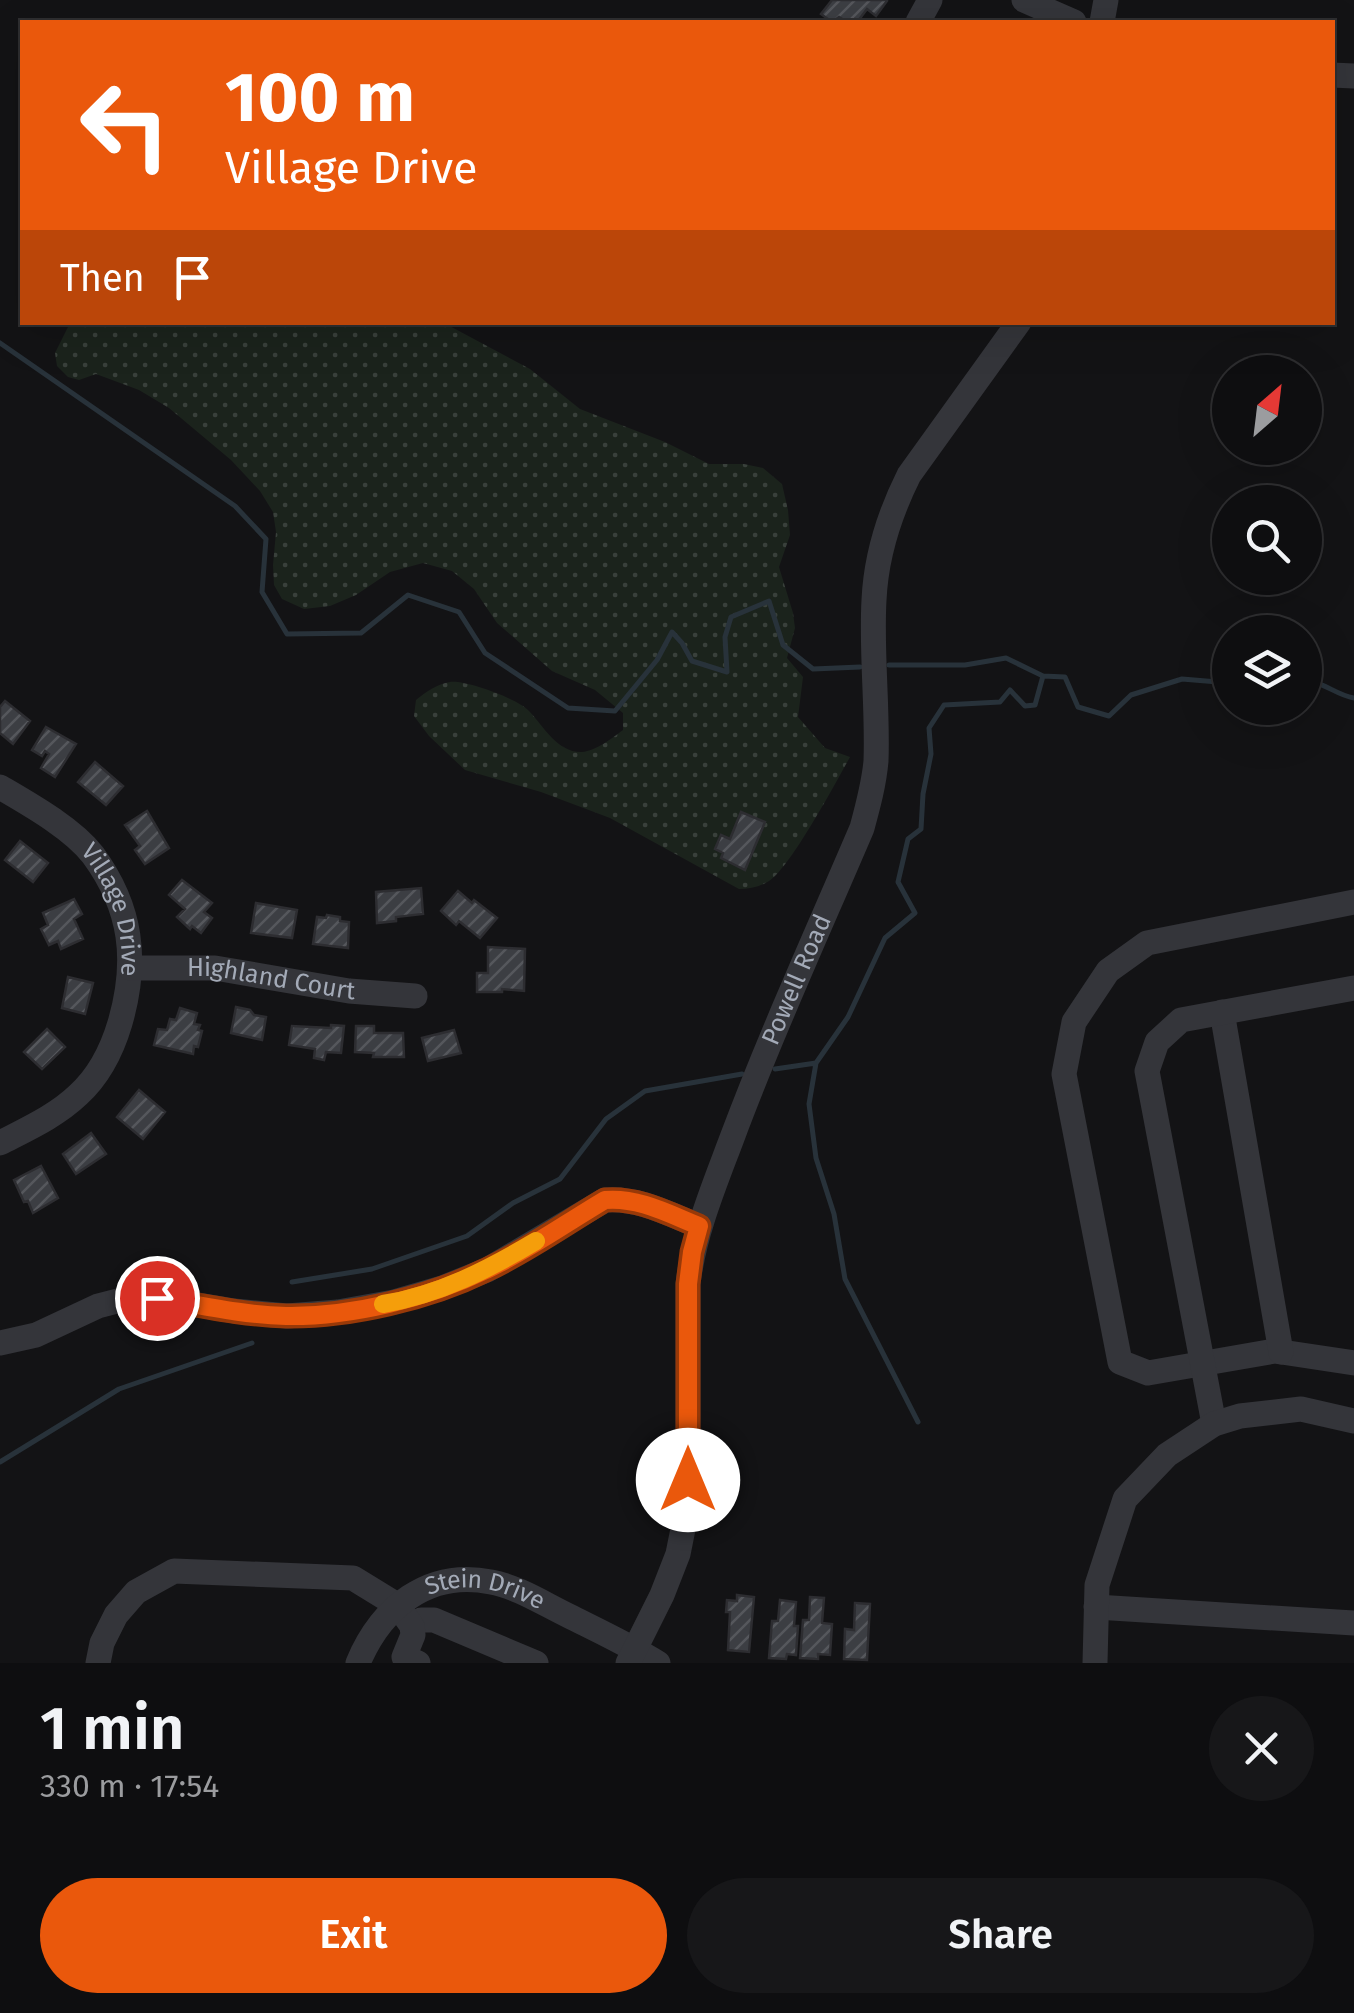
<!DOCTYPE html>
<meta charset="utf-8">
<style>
:root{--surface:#0e0e10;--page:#171719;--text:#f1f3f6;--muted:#9b9c9f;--line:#2e2e30;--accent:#ea580c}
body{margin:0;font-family:"Fira Sans",sans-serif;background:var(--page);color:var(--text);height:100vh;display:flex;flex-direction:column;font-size:38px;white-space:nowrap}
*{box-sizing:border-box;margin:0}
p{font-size:32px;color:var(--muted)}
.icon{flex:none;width:55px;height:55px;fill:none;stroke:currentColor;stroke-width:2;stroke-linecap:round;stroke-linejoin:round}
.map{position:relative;height:1663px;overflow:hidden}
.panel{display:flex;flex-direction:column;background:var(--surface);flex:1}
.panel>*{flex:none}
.top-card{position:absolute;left:20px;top:20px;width:1315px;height:305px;border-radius:0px;box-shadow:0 10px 40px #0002,0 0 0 2px var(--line);background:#ea580c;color:#fff;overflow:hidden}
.needle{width:65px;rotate:28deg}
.controls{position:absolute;left:1212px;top:355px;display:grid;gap:20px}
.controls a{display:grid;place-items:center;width:110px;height:110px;border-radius:50%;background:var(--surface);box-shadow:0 10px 40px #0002,0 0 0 2px var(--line);font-size:50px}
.pin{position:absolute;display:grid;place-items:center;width:85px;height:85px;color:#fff;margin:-42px;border:5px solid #fff;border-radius:50%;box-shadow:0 2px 10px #0007}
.me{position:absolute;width:110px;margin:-55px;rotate:0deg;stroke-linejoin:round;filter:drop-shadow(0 0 8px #0008)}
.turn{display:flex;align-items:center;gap:35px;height:210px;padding:0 40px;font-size:45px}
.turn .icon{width:130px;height:130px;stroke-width:2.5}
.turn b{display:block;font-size:70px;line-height:85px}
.then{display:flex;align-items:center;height:95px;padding:0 40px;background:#0003;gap:20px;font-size:38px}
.round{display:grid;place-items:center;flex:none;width:105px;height:105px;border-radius:52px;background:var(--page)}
.summary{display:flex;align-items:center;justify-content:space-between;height:170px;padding:0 40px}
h1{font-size:60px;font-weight:600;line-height:75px}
.button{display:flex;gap:20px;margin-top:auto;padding:20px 40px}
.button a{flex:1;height:115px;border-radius:60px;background:var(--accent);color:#fff;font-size:40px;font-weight:600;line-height:115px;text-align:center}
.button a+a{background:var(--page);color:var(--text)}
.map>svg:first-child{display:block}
</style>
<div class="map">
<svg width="1354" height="1663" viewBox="0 0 1354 1663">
<defs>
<pattern id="grass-dots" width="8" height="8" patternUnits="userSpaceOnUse" patternTransform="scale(2.5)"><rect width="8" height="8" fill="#1b231c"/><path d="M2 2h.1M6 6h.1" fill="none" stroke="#39403b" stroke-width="1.8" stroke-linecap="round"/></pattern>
<pattern id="building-hatch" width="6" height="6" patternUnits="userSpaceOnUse" patternTransform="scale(2.5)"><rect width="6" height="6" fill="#3c3e43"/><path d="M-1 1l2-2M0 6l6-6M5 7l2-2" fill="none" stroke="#55575c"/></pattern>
</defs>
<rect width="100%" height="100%" fill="#131315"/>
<path fill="url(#grass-dots)" d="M70 323H444L530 369 580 409 665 442 709 464H744L763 468 782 484 788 510 790 535 779 567 793 613 795 628 787 658 803 677 798 717 825 748 850 757C835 784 790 868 769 881 760 887 749 889 739 889L610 818 541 792 465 770 429 736 414 716 416 700C426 692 437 684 450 682 466 680 518 699 529 711 544 727 558 753 582 752 596 751 612 738 623 730V713L595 690 552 671 497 623 474 589 452 571 423 563 390 572 356 595 330 606 304 609 282 599 274 585 273 565 276 532 273 512 260 491 231 460 169 408 139 390 96 374 79 380 68 377 57 366 55 353Z"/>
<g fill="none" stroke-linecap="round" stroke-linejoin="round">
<path stroke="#28323a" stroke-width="5" d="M0 343 235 506 266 539 262 592 287 634 361 633 408 595 459 612 485 653 568 708 615 711 657 660 672 632 682 643 692 661 727 672 725 637 731 617 769 601 783 645 813 669 860 667
M889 665H965L1006 658 1043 676 1065 677 1078 707 1109 716 1131 695 1182 679 1230 683
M1305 680C1326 683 1336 695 1354 698
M775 1069 816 1063
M292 1282 372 1269 467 1236 513 1203 560 1179 606 1119 645 1091 742 1074
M918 1422 845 1279 834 1214 816 1158 809 1104 816 1063 848 1017 885 938 915 913 898 882 908 839 921 829 923 794 931 754 929 728 944 705 1000 702 1010 690 1025 706 1035 705 1043 676
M0 1462 119 1389 252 1343"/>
</g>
<path fill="url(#building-hatch)" stroke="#2d2d31" stroke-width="2.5" d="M832 0H886L887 1 876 16 867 9 858 21 855 19 852 22H847L839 17 832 22 821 14Z
M5 701 30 721 13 744 0 733V707Z
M46 727 76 744 55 777 41 768 49 754 45 751 42 756 32 750Z
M95 762 123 786 106 805 78 782Z
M147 811 169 848 145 864 135 850 140 846 125 825Z
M741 812 765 822 745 870 721 858 723 853 715 849 721 835 730 839Z
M20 841 48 863 33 882 5 860Z
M182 880 212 903 204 912 212 918 201 933 192 926 190 929 177 917 185 909 169 895Z
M421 888 423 914 396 917V921L377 923 376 892Z
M458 891 472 903 474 900 497 918 480 938 459 921 456 925 441 911Z
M74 899 82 914 74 919 83 939 61 949 58 941 49 945 41 929 48 925 43 913Z
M256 903 297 910 292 938 251 933Z
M327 915 340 917V921L349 922 348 948 313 944 317 917 326 918Z
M488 947 525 949 524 991 502 989V992H477V973H488Z
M68 977 93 983 85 1014 62 1008Z
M236 1007 250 1010 254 1015 266 1017 262 1040 231 1033Z
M180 1008 197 1013 194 1024 200 1025 198 1030 202 1031 198 1047 194 1046 193 1054 154 1045 158 1029 167 1030 170 1019 176 1020Z
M331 1025 344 1026 341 1053 326 1052 324 1060 314 1058 315 1049 289 1045 292 1026 331 1028Z
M356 1026H374V1033H403L404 1057H373L374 1053 355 1052Z
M47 1029 65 1047 42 1069 24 1052Z
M454 1030 461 1053 428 1061 422 1038Z
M139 1090 165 1112 143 1139 117 1117Z
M91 1133 106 1154 76 1174 63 1154Z
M41 1166 58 1198 33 1213 28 1201 24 1202 14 1180Z
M737 1595 754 1597 749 1652 728 1650 730 1612H726L727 1600 737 1601Z
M810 1597 824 1598 822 1623 832 1624 830 1655 818 1654V1659L800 1658 803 1620H809Z
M780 1600 796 1602 794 1626H798L796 1655 787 1654 786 1659 769 1658 772 1621H778Z
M855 1603 870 1604 867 1660 844 1659 845 1629 854 1630Z"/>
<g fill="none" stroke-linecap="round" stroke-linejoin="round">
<g stroke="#34353a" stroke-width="25">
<path d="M1024 0 1074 22"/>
<path d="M918 22 930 0"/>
<path d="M1102 22 1106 0"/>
<path d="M1332 75 1354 76"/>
<path id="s1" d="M0 787C29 804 72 828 93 855 132 908 138 961 120 1023 112 1050 99 1076 78 1095 56 1116 27 1129 0 1143"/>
<path d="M1354 902 1147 943 1108 971 1074 1022 1064 1074 1120 1362 1148 1373 1275 1351 1354 1363"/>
<path id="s2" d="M130 968H215L349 991 415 996"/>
<path d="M1222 1012 1281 1352"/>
<path d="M0 1343 36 1335 98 1306 129 1298H157L234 1311 287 1316 338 1312 394 1302 442 1288 487 1270 605 1200C638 1197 669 1214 699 1226"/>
<path d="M1214 1424 1147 1071 1157 1042 1181 1020 1354 988"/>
<path d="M1096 1607 1354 1623"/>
<path d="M412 1626 421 1620H434L536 1663"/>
<path d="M98 1663 102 1643 116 1615 136 1592 174 1571 353 1578 397 1605 412 1626 413 1635 404 1657 418 1663"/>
<path id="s3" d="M358 1663C381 1608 428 1569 491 1582 518 1587 544 1604 569 1616 599 1631 629 1645 658 1663"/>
<path id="s4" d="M628 1663 662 1595 678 1554 688 1504V1284C694 1233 714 1186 732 1138 771 1034 818 931 862 828 868 806 874 784 876 761 878 707 871 653 874 600 876 556 890 513 909 475L1019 322"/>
<path d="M1095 1663 1097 1585 1125 1499 1167 1455 1214 1424 1240 1416 1301 1409 1354 1421"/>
</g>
</g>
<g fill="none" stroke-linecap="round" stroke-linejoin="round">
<defs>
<path id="route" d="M157 1298C199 1305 243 1315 286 1316 350 1317 429 1298 486 1270 527 1251 566 1223 605 1200 638 1197 669 1214 699 1226L692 1252 688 1284V1480"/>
</defs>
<use href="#route" stroke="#983908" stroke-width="25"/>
<use href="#route" stroke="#ea580c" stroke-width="18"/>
<path stroke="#f59e0b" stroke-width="18" d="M383 1304C439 1295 489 1269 536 1241"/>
</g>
<g text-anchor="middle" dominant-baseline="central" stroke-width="10" stroke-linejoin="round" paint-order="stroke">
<g font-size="25" fill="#a3aab7" stroke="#0e0e10">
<text stroke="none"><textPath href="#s1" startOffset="175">Village Drive</textPath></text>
<text stroke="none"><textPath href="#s2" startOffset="142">Highland Court</textPath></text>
<text stroke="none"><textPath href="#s4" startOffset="715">Powell Road</textPath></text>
<text stroke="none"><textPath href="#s3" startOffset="165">Stein Drive</textPath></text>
</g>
</g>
</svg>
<div class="controls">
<a><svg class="needle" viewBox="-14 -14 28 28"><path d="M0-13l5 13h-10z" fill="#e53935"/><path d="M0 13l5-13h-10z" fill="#9b9c9f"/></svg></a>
<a><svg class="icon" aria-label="search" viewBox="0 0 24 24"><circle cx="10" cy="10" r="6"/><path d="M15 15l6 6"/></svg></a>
<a><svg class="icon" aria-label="layers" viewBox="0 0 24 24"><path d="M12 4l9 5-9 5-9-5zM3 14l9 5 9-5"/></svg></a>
</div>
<div class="pin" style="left:157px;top:1298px;background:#d93025"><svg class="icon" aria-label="arrive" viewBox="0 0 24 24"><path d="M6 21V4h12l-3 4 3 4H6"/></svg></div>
<svg class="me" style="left:688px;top:1480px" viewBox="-20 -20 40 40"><circle r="19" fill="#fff"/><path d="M0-13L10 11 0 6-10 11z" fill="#ea580c"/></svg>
<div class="top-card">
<div class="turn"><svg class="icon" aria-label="left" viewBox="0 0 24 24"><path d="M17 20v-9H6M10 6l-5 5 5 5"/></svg><div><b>100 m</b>Village Drive</div></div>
<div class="then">Then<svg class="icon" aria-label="arrive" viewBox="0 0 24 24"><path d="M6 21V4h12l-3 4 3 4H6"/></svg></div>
</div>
</div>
<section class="panel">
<div class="summary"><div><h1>1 min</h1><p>330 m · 17:54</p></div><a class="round"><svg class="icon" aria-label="close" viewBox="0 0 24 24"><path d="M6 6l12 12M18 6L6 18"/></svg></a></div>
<div class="button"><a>Exit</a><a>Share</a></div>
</section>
